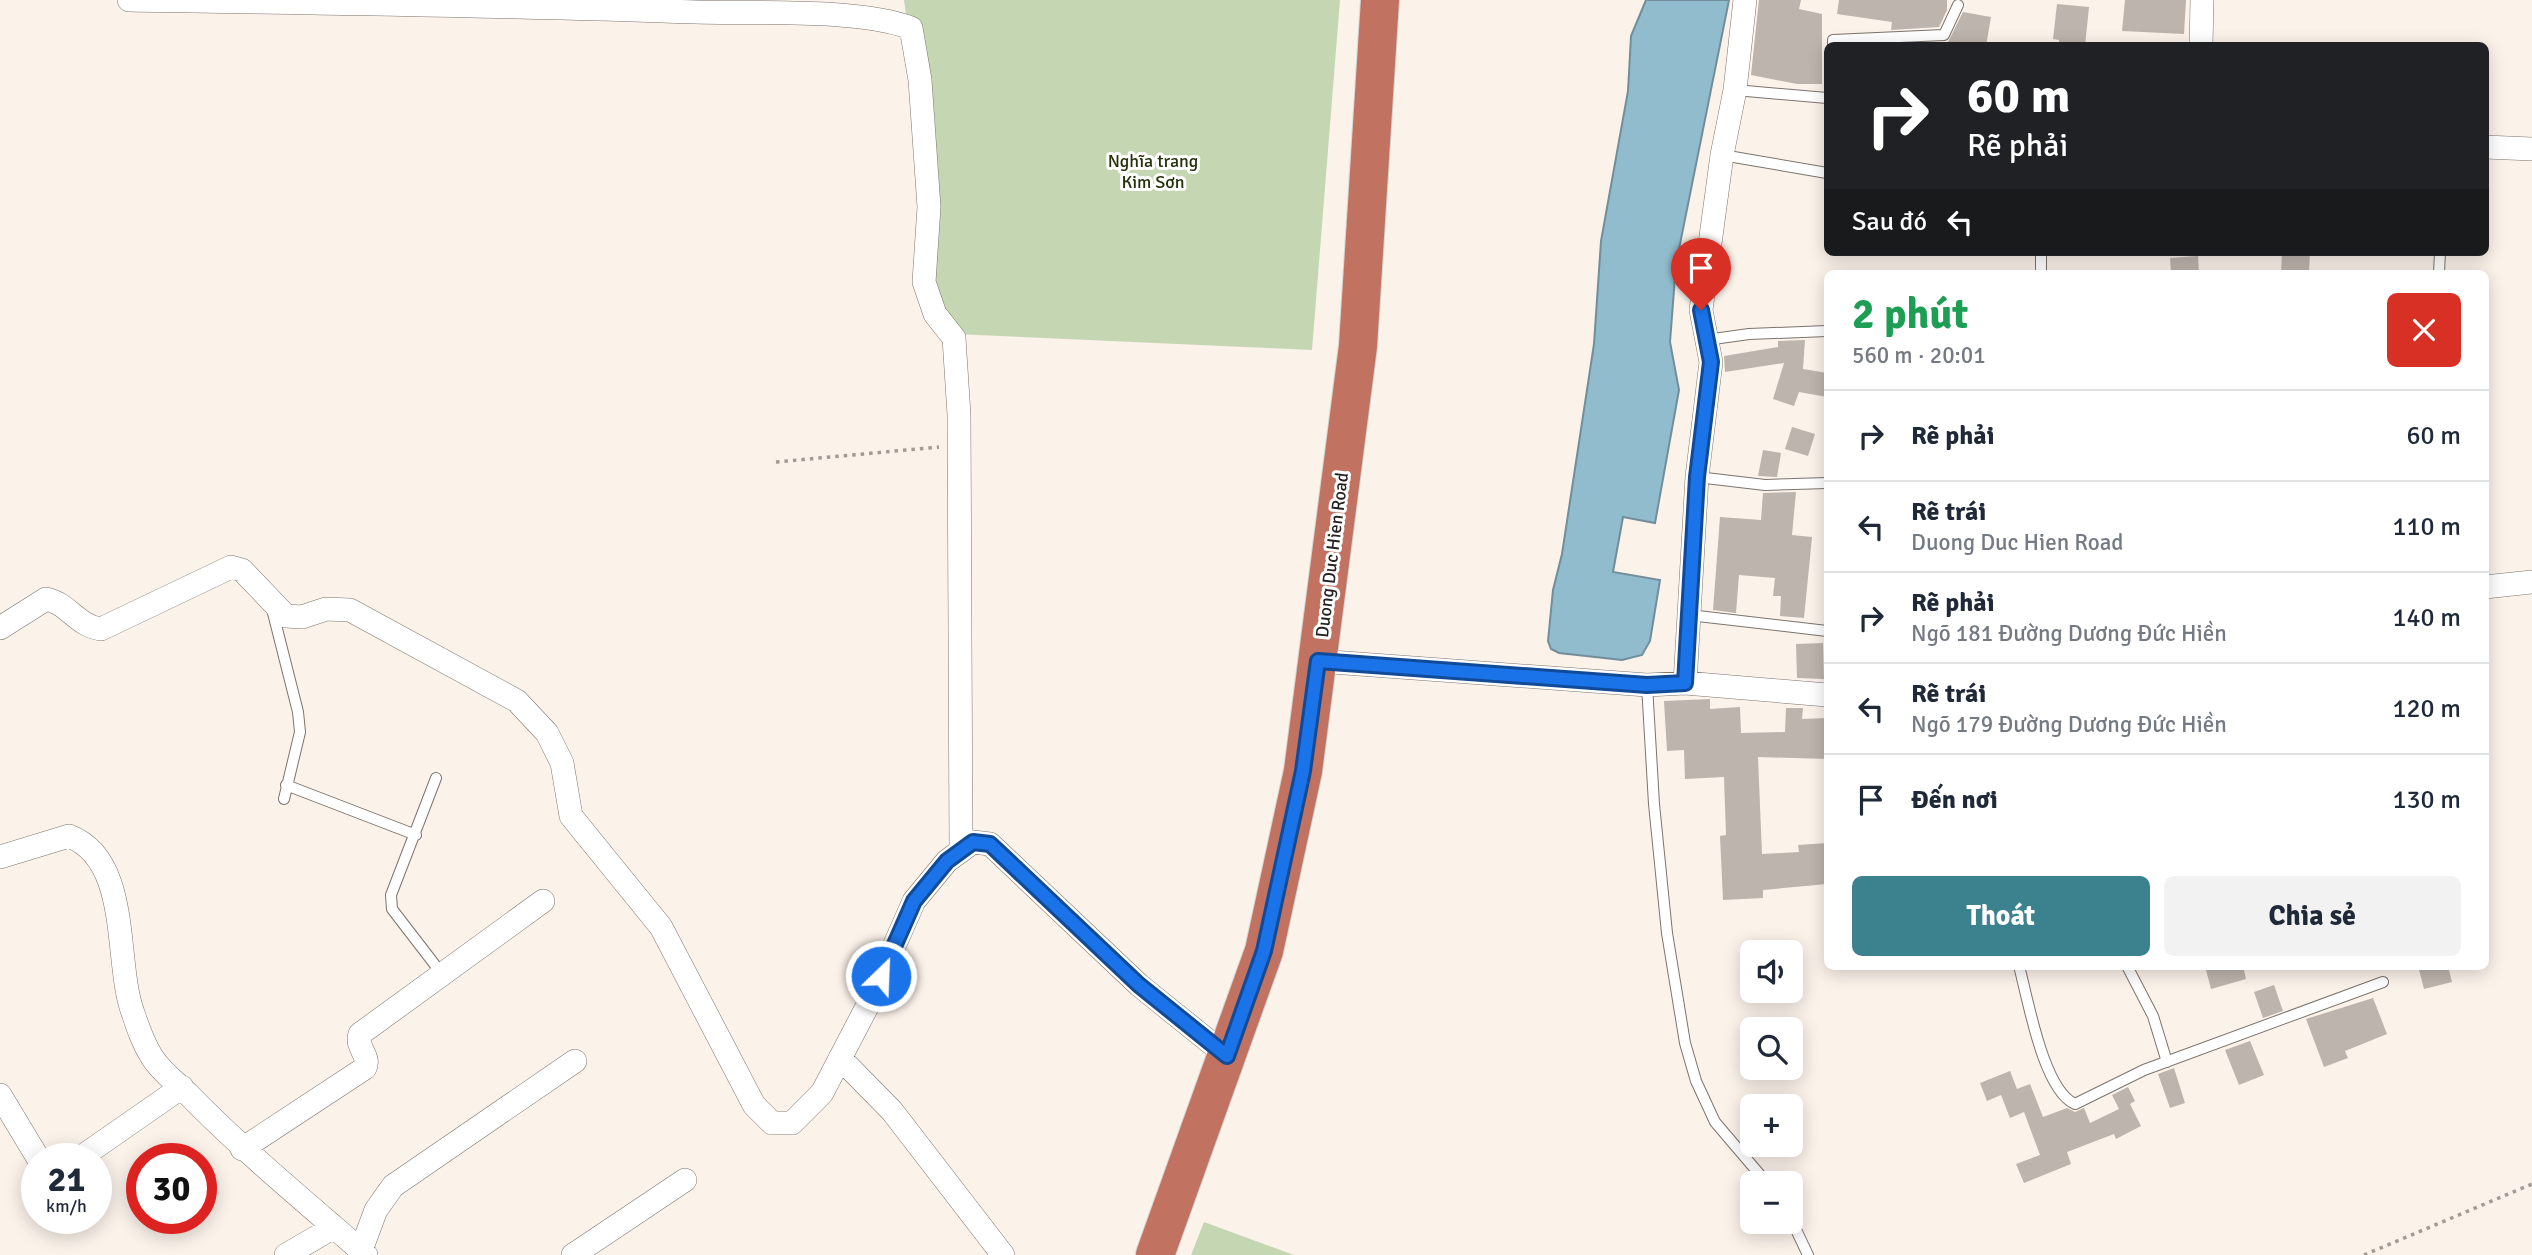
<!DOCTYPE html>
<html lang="vi">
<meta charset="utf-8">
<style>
:root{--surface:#fff;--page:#f2f2f3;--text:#1f2937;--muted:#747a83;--line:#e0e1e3;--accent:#3c828e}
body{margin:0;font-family:Signika,sans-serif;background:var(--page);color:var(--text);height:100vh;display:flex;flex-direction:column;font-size:26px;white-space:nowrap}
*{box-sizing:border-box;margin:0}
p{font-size:23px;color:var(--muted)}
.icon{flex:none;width:38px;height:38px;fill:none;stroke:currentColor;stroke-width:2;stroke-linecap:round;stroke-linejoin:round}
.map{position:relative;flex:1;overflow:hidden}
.side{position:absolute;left:1824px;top:270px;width:665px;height:700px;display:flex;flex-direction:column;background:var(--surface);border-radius:10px;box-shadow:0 4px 18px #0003}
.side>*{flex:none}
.top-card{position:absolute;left:1824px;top:42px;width:665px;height:214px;border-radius:10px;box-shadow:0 4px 18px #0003;background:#202124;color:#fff;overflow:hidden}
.controls{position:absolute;left:1740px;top:940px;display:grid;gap:14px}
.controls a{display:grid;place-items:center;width:63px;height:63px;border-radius:10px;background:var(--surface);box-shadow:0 4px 18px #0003;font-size:35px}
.speed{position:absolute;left:21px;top:1143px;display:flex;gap:14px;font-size:35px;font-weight:700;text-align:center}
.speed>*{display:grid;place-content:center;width:91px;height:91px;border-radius:50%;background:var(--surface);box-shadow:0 4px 18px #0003;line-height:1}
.speed small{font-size:18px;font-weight:400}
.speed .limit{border:10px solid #d22;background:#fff;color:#111}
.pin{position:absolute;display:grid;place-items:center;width:60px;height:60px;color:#fff;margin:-72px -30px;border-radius:50% 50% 50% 0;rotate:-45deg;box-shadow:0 0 7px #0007}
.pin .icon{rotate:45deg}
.me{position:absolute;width:77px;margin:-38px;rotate:24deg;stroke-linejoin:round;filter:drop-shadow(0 0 5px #0008)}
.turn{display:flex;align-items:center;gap:24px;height:147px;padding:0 28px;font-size:32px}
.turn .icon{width:91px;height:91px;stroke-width:2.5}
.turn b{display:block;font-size:49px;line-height:60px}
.then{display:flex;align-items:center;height:66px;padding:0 28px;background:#0003;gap:14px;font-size:26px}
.round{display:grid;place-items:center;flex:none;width:74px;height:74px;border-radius:10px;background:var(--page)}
.overview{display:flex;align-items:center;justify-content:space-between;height:119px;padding:0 28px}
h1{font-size:42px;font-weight:700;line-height:52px;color:#1e9e55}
.action{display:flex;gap:14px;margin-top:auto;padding:14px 28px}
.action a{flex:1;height:80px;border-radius:10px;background:var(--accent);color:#fff;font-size:28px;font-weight:700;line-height:80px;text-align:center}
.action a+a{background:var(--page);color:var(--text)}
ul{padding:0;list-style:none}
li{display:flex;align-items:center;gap:21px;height:91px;padding:0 28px;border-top:2px solid var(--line)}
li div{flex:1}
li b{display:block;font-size:26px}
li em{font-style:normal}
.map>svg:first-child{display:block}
</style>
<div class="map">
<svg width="2532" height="1255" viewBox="0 0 2532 1255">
<rect width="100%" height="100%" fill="#fbf2ea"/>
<path fill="#c5d6b2" d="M904 0H1340L1312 350 955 334 935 314 931 200Z
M1204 1222 1294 1255H1191Z"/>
<path fill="#91bcce" stroke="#718e9a" stroke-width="2" d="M1646 0H1729L1676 264 1670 342 1679 390 1655 523 1623 517 1613 572 1660 580 1650 641 1642 655 1622 660 1559 653 1551 649 1548 641 1553 590 1562 554 1594 344 1601 241 1628 91 1631 36Z"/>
<path fill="#bdb4ad" d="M1759 0H1801L1799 9 1822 14V84H1797L1751 75Z
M1839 0H1947V10L1939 27 1891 30 1892 22 1837 14Z
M2125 0H2186L2184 34 2122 31Z
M2057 4 2089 7 2085 46H2059V40L2053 39Z
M1963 12 1991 17 1986 46H1889L1948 42Z
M2282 252H2310L2309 273H2281Z
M2198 256 2199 272 2171 273 2170 258Z
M1805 340 1803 369 1827 373V397L1799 392 1794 406 1773 399 1784 363 1725 372 1724 356 1778 347V341Z
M1792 427 1815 434 1808 456 1785 449Z
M1763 450 1781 453 1777 477 1758 476Z
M1796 492 1792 535 1812 537 1804 618 1780 616 1781 596H1773L1775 578 1739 575 1736 613 1713 610 1720 517 1761 520 1763 493Z
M1823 643 1824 679 1797 678 1796 644Z
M1710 699V709L1740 707 1741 733 1785 732 1786 708H1803L1802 719 1827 718V759L1758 757 1762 854 1799 852 1798 845 1827 843V884L1763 890V898L1723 900 1720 836 1726 835 1724 777 1685 779 1684 750 1667 751 1664 701Z
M2205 966H2243L2246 979 2211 989Z
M2418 966H2448L2452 982 2424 989Z
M2274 985 2283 1011 2263 1018 2254 992Z
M2373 998 2387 1034 2345 1051 2348 1058 2324 1067 2306 1019Z
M2250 1041 2264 1075 2239 1085 2225 1050Z
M2174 1068 2185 1103 2170 1108 2158 1074Z
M2010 1071 2017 1089 2030 1084 2043 1117 2067 1108 2075 1112 2084 1108 2090 1123 2119 1109 2112 1095 2128 1087 2135 1101 2130 1104 2141 1126 2116 1139 2114 1134 2067 1152 2071 1164 2024 1183 2016 1164 2040 1155 2024 1112 2010 1118 2001 1095 1987 1101 1980 1083Z"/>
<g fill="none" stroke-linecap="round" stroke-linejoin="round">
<defs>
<path id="lane" d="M1833 46V40L1944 35 1958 5
M1735 90 1827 98
M1722 155 1827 173
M2041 252V273
M2439 273 2440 252
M1706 340 1749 334 1827 331
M1697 477 1765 485 1827 483
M272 609 298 712 300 732 284 799
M1689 615 1827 631
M1647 685 1654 804 1667 933 1685 1043 1696 1081 1715 1122 1767 1183
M436 778 391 895 392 909 442 974
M286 785 416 835
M2019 966C2028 999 2043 1090 2075 1104L2144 1070 2383 982
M2127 966 2153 1016 2167 1062
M1790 1217 1808 1255"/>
<path id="street" d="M129 0C318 3 507 5 695 12 757 14 856 8 911 28L920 80 929 207 924 282 935 314 954 338 959 415 961 851
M2201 46 2202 0
M2485 147 2532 149
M2485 587 2532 582
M0 628 46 599C68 603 77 626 101 629L231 567 242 570 286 616 302 617 326 609 350 610 517 701 547 733 562 763 571 816 661 927 754 1105 772 1123H792L822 1093 870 1001 914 901 947 861 973 842 990 844 1139 985 1227 1056
M1318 661 1647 685 1685 683 1827 695
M1685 683 1697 477 1711 362 1701 310 1722 155 1735 90 1745 0
M0 857 69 836C132 860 114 962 133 1013 138 1028 143 1043 152 1057 161 1072 176 1082 189 1095 235 1142 284 1184 334 1227
M840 1058 892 1111 1003 1255
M0 1095 38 1158
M242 1149 365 1068C371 1056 355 1047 360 1034L543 901
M80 1158 182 1087
M361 1250 376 1210 393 1186 575 1061
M286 1255 334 1227 366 1255
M573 1255 685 1180"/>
<path id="highway" d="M1155 1255 1264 951 1303 771 1358 346 1380 0"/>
</defs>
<use href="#lane" stroke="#7c746d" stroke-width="12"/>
<use href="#street" stroke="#7c746d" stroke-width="24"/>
<use href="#highway" stroke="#d3d3d2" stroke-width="40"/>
<path stroke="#a19a95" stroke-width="3.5" stroke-dasharray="3.5 5" stroke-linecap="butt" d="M776 462 939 447
M2364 1255 2532 1184"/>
<use href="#lane" stroke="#fff" stroke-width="10"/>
<use href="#street" stroke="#fff" stroke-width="23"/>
<use href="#highway" stroke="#c17260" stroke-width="38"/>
</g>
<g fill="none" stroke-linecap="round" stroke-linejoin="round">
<defs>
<path id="route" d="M881 976 914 901 947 861 973 842 990 844 1139 985 1227 1056 1264 951 1303 771 1318 661 1647 685 1685 683 1697 477 1711 362 1701 310"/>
</defs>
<use href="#route" stroke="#114b97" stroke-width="18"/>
<use href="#route" stroke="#1a73e8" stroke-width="12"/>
</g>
<g text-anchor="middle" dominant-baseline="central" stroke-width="6" stroke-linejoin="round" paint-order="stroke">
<g font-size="18" fill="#233208" stroke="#fff">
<text x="1153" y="161">Nghĩa trang<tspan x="1153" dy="21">Kim Sơn</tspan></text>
</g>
<g font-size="18" fill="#25221f" stroke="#fff">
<text transform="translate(1332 555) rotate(-83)">Duong Duc Hien Road</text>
</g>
</g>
</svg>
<div class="controls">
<a><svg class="icon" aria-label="sound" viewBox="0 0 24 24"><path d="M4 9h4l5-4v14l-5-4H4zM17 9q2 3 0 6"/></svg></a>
<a><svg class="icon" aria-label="search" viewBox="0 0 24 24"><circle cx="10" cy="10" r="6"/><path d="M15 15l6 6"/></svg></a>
<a>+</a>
<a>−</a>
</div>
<div class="speed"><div>21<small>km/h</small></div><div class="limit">30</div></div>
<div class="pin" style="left:1701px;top:310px;background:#d93025"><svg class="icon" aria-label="arrive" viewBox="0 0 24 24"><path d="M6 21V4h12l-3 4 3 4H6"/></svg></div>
<svg class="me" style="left:881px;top:976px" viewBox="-20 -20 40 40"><circle r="17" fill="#1a73e8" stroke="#fff" stroke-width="3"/><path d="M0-11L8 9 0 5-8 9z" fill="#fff"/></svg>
<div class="top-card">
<div class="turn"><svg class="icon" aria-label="right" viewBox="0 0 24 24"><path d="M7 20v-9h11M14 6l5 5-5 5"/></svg><div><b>60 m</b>Rẽ phải</div></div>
<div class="then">Sau đó<svg class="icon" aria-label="left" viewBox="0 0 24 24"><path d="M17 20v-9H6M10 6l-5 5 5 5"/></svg></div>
</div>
<section class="side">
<div class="overview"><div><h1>2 phút</h1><p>560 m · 20:01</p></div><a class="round" style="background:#d93025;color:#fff"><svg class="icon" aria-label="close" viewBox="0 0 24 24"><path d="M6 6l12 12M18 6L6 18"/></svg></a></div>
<ul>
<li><svg class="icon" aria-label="right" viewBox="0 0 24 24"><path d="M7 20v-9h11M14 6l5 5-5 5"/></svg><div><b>Rẽ phải</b></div><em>60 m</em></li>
<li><svg class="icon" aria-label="left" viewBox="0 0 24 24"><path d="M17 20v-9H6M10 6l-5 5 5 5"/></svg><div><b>Rẽ trái</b><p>Duong Duc Hien Road</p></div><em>110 m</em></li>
<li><svg class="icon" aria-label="right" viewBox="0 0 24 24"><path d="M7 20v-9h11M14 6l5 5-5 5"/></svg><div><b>Rẽ phải</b><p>Ngõ 181 Đường Dương Đức Hiền</p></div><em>140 m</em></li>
<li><svg class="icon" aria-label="left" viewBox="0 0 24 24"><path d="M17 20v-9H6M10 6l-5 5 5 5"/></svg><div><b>Rẽ trái</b><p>Ngõ 179 Đường Dương Đức Hiền</p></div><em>120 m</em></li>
<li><svg class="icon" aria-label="arrive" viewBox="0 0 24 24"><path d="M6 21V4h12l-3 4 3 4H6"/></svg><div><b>Đến nơi</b></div><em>130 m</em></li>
</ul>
<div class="action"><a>Thoát</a><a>Chia sẻ</a></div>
</section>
</div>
